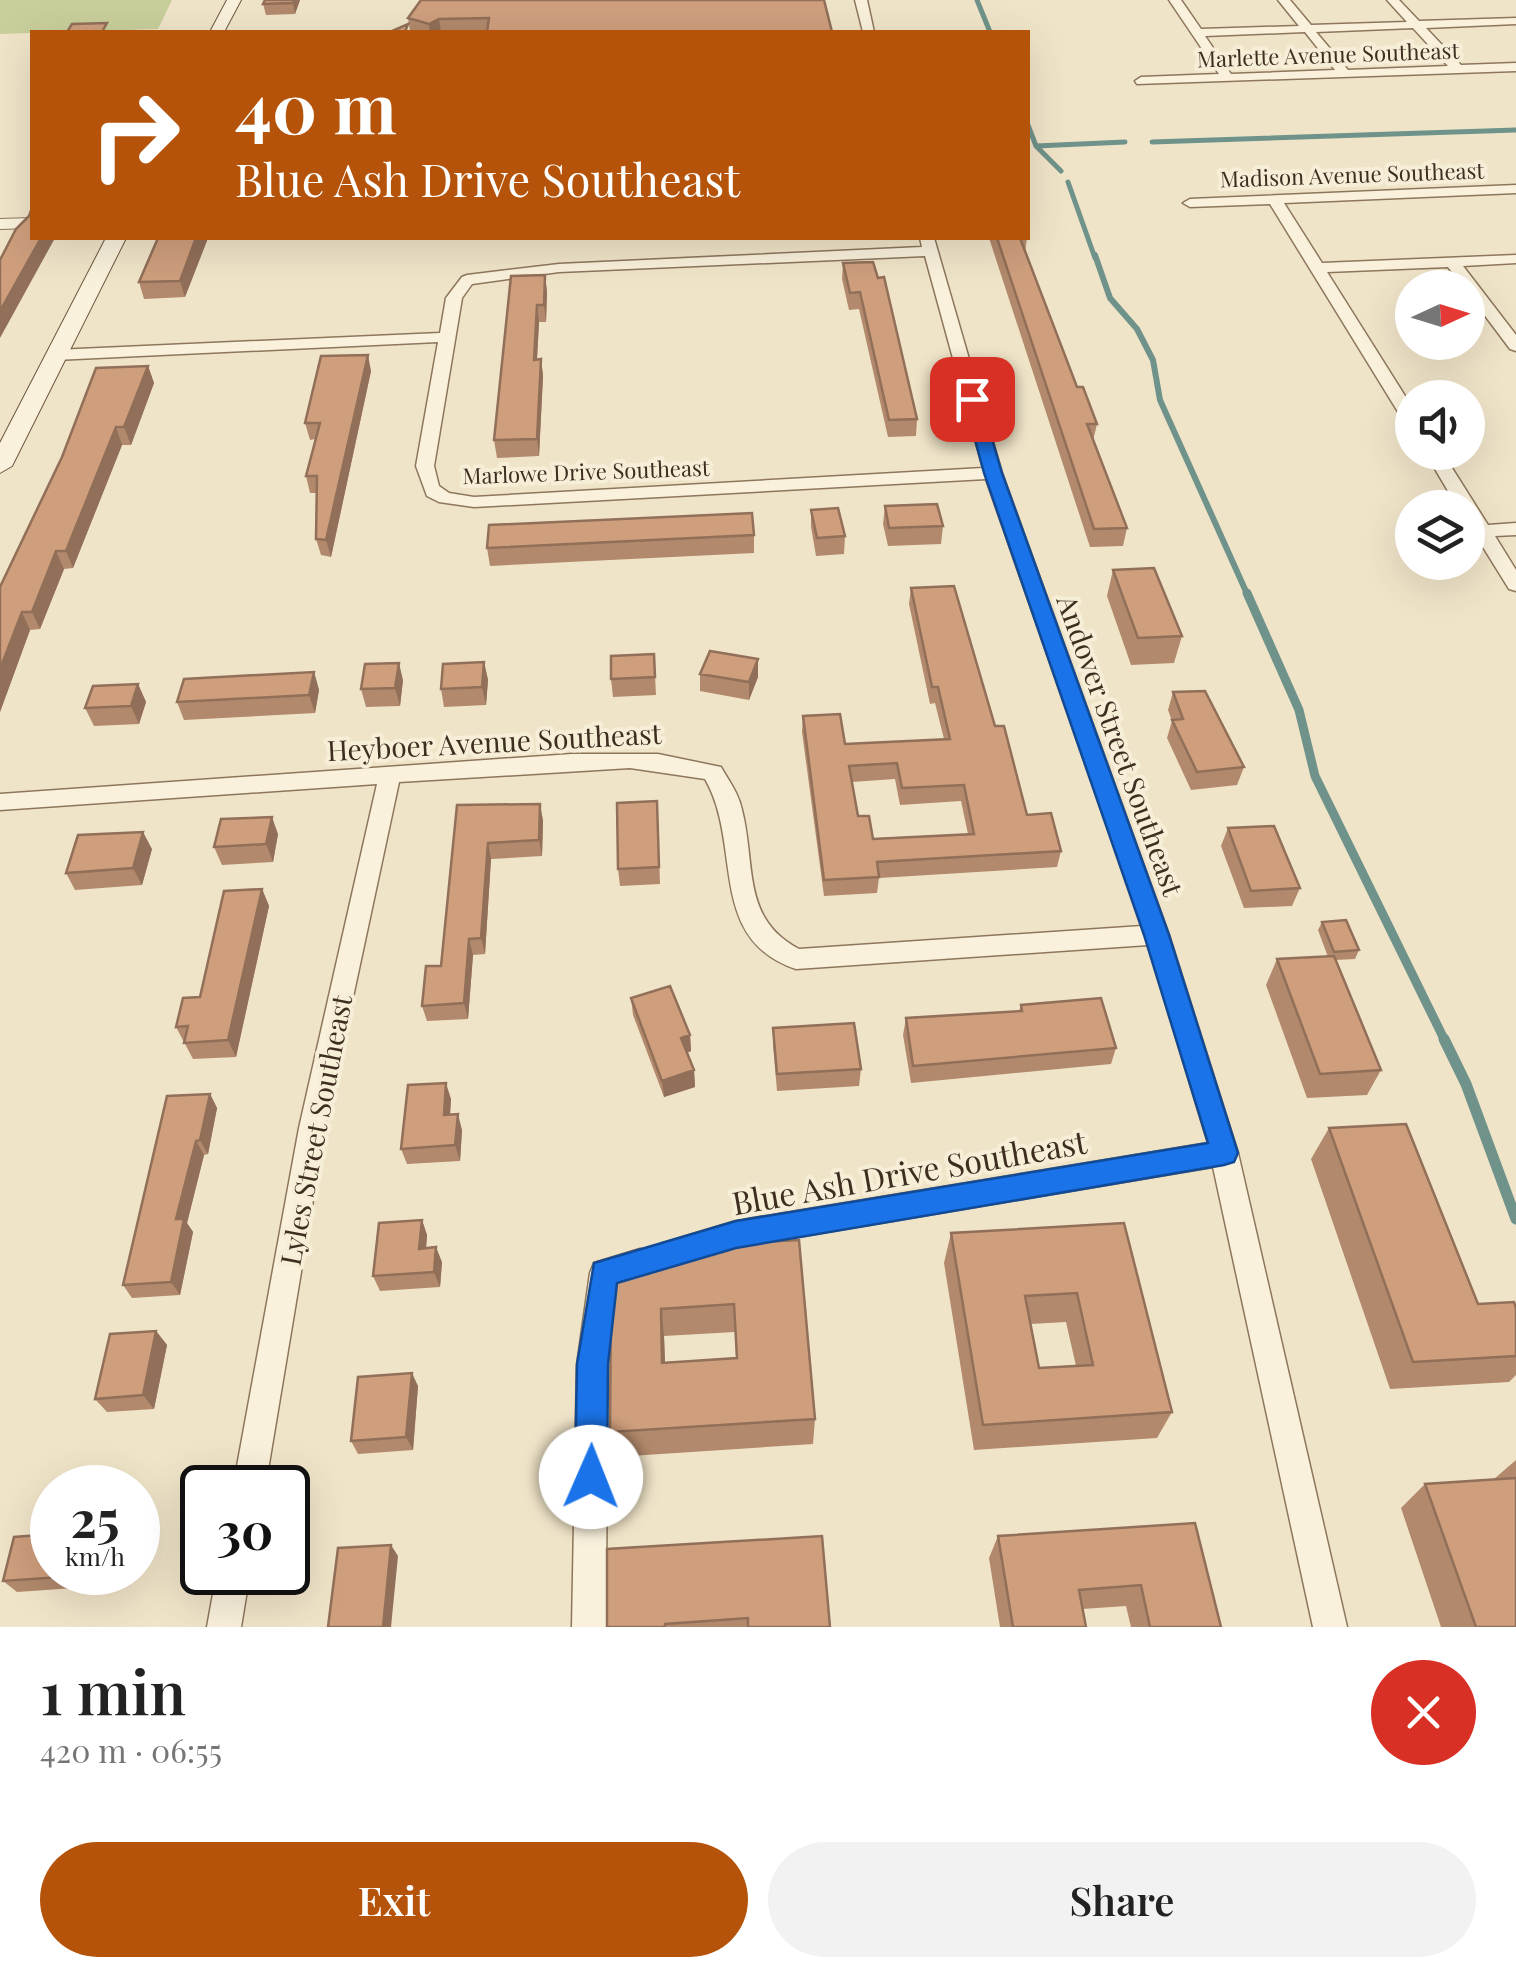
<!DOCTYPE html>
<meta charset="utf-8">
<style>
:root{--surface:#fff;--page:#f2f2f2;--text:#222;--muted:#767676;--accent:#b45309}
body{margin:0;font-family:"Playfair Display",serif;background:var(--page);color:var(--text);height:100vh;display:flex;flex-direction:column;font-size:38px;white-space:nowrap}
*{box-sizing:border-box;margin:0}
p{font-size:32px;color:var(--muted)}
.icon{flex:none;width:55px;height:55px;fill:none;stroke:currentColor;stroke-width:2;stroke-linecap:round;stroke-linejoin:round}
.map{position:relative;height:1627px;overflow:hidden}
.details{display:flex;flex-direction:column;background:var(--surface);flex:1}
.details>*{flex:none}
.guide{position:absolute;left:30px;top:30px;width:1000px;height:210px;border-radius:0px;box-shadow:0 10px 40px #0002;background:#b45309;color:#fff;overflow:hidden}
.needle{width:65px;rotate:86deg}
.buttons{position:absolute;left:1395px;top:270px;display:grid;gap:20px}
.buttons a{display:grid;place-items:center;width:90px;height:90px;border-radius:50%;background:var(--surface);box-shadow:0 10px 40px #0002;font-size:50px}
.speed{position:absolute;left:30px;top:1465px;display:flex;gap:20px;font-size:50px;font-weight:700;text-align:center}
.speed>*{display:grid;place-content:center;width:130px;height:130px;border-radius:50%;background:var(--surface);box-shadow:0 10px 40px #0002;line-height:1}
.speed small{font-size:25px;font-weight:400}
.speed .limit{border:5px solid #111;border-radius:15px;background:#fff;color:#111}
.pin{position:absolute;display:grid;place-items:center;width:85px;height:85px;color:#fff;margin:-42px;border-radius:20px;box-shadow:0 5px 15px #0006}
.me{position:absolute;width:110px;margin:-55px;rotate:1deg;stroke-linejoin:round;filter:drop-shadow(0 0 8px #0008)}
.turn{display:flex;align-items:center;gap:35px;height:210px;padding:0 40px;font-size:45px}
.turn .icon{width:130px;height:130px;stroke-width:2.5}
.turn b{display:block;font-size:70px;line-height:85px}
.round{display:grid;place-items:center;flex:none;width:105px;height:105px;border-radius:52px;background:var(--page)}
.headline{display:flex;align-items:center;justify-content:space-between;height:170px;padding:0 40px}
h1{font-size:60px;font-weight:600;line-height:75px}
.cta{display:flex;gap:20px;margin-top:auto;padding:20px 40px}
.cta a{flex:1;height:115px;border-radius:60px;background:var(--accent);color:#fff;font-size:40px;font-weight:600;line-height:115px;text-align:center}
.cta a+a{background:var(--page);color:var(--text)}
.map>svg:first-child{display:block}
</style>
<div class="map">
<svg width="1516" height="1627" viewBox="0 0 1516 1627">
<rect width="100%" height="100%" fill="#f0e4c8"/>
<path fill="#c9cf9b" d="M0 0H172L158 29 0 34Z"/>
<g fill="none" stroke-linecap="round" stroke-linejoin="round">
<path stroke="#6f938a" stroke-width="5" d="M977 0 990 32
M1028 125 1036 146 1061 171
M1152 142 1516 130
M1036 146 1125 142
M1068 182 1095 258"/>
<path stroke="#6f938a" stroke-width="6" d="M1095 255 1110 298 1137 329 1153 360 1160 400 1248 596"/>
<path stroke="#6f938a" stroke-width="9" d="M1247 593 1299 710 1315 776 1445 1041"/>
<path stroke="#6f938a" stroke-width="11" d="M1444 1039 1466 1084 1516 1219"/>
<defs>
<path id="minor" d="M855 0H867L874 32H863Z
M1169 0H1181L1201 29 1299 26 1278 0H1290L1311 25 1407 22 1387 0H1399L1419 21 1516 18V24L1426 28 1461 65 1516 63V71L1137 84 1135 81 1141 77 1219 74ZM1413 28 1448 66 1348 70 1316 32ZM1305 32 1335 70 1231 74 1205 36Z
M1516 185V193L1284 203 1322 263 1516 255V263L1463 266 1516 335V351L1510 349 1468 293V288H1464L1448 267 1327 272 1412 407V425L1403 420 1270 204 1190 207 1183 203 1190 199Z
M920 238H934L1002 473 1169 935 1238 1153 1347 1627H1313L1213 1167 736 1247 670 1268 660 1264 656 1254 660 1244 736 1221 1208 1143 1148 945 796 969C706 939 743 844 705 779L630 768 399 782 325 1128 265 1488H233L299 1128 377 784 0 810V794L572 754H658L721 767C729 781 739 794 742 810 756 864 741 919 799 949L1142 926 986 479 474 507 439 502 427 496 416 466 438 342 55 360 47 355 55 350 440 333 446 298 462 277 467 275 559 264 922 247ZM925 256 983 468 474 497 449 493 439 486 434 466 462 298 472 284 559 272Z
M1425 452H1442L1488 525 1516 523V535L1495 536 1516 570V591L1509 589 1473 531 1468 522V508H1458Z
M640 1249 650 1253 654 1263 650 1273 617 1283 607 1365 606 1627H572L577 1365 590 1273 594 1263Z
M217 1572H250L241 1627H207Z"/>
<path id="tertiary" d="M32 218V228L0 229V219Z"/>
<path id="secondary" d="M227 0H241L224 32H210Z
M106 238H126L12 466 0 473V443Z"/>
</defs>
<use href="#minor" stroke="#8d765c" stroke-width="3"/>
<use href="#tertiary" stroke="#8d765c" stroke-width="2"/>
<use href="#secondary" stroke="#6f573f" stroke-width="2"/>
<use href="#minor" fill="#faf1dc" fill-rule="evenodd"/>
<use href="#tertiary" fill="#faf1dc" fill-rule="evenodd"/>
<use href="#secondary" fill="#faf1dc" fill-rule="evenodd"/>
</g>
<path fill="#b2896c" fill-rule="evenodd" d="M265 0H300L295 14 266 15 263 4Z
M824 0 487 31 415 32 410 31 408 18Z
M158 238H208L185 297 144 299 139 282Z
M989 238H1027L1025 252 1052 324 1077 387 1097 424 1093 441 1127 528 1123 546 1090 547Z
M843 263 878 278 917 419 916 436 888 437 859 309 849 310 842 279Z
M545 275 547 292 546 322H539L537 359H541L543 376 539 456 497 458 494 440Z
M148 366 154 383 131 445H122L73 568 64 569 40 629 30 630 0 712V587Z
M371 371 331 557 321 555 316 539 317 493H310L306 476 315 439 310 440 305 423Z
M885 506 943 526 941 544 888 546 883 524Z
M811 510 845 536 844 554 816 556 811 527Z
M754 535V553L490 566 487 548Z
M1113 570 1182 636 1174 663 1131 665 1107 596Z
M911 588 995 726 1027 815 1061 851 1057 867 879 878 877 893 824 896 802 732 803 716 845 744 944 739 935 703 930 704 909 604ZM895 779 900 805 961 801 968 834 873 839 858 816 852 782Z
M654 654 656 695 613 697 611 679Z
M484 662 488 680 486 705 444 707 441 689Z
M314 672 319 690 315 713 184 720 177 702Z
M700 674 758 677 749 700 700 691Z
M403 680 400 706 366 707 361 689Z
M138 684 146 702 139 724 94 726 85 708Z
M1173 692 1244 767 1237 785 1191 790 1167 738 1172 721 1168 710Z
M657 801 660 884 620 886 618 869Z
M540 804 543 821 542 856 491 859 485 954 473 955 468 1019 427 1021 422 1006 441 966 457 805Z
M1228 828 1300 888 1292 906 1244 908 1221 846Z
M278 834 273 862 222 865 214 847Z
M152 849 142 885 75 890 66 873Z
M262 889 269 906 236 1057 193 1059 176 1027 200 997Z
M1322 922 1359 950 1355 959 1335 960 1381 1070 1367 1095 1307 1098 1266 985 1277 959 1328 957 1318 930Z
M631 998 690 1035 691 1051 687 1053 694 1070 695 1087 664 1097 633 1015Z
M1021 1005 1116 1048 1111 1064 911 1083 903 1035 906 1018 1019 1011Z
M773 1028 861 1069 859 1086 777 1091 773 1044Z
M210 1094 217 1108 208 1154 204 1155 187 1223 193 1232 180 1295 132 1298 123 1285Z
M451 1099 450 1114 462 1130 460 1161 407 1164 401 1149Z
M1329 1128 1478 1304 1516 1308V1375L1509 1382 1390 1389 1311 1159Z
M422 1220 427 1235 426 1248 442 1262 440 1287 380 1291 373 1276Z
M1124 1223 1172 1412 1157 1438 974 1450 944 1263 951 1233ZM1066 1322 1076 1366 1039 1368 1030 1324Z
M799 1240 815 1419 813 1444 615 1457 610 1432 611 1292ZM735 1332 736 1358 665 1362 664 1336Z
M156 1331 167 1345 154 1409 107 1412 95 1399Z
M418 1386 413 1450 358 1454 351 1441Z
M1516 1460V1627H1441L1401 1508 1425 1484 1494 1479Z
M1195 1523 1221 1627H1131L1126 1606 1082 1609 1086 1627H1000L989 1558 998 1536Z
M607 1549 830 1627H607Z
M52 1572H119L117 1585 17 1592 3 1581Z"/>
<path fill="#916f58" d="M294 0H300L295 14 293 3Z
M439 19 441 32H430L429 24Z
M41 238H55L0 338V311Z
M196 238H208L185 297 180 281Z
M545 275 547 292 546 322 544 305Z
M537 305 539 322 536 377 534 360Z
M368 355 371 371 331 557 326 540Z
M541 359 543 376 539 456 537 439Z
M148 366 154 383 131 445 124 427Z
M116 427 122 445 73 568 66 551Z
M56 551 64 569 40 629 32 612Z
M22 612 30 630 0 712V669Z
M758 659V677L749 700V682Z
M484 662 488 680 486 705 482 687Z
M399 663 403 680 400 706 395 688Z
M314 672 319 690 315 713 309 695Z
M138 684 146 702 139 724 131 706Z
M540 804 543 821 542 856 539 840Z
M272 817 278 834 273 862 266 844Z
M143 832 152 849 142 885 133 868Z
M488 843 491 859 485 954 481 938Z
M262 889 269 906 236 1057 228 1040Z
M469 939 473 955 468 1019 464 1003Z
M690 1035 691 1051 682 1054 681 1038Z
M694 1070 695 1087 664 1097 662 1081Z
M446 1083 451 1099 449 1131 444 1115Z
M210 1094 217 1108 208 1154 200 1140Z
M458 1114 462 1130 460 1161 455 1145Z
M196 1141 204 1155 187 1223 193 1232 180 1295 171 1282 176 1219Z
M422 1220 427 1235 425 1263 419 1249Z
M436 1247 442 1262 440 1287 434 1272Z
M661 1309 664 1336 666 1389 662 1363Z
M156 1331 167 1345 154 1409 143 1395Z
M412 1373 418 1386 413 1450 406 1437Z
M391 1545 398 1556 391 1627H383Z
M104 1572H119L117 1585 104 1574Z"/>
<path fill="#cf9f7d" stroke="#916f58" stroke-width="2.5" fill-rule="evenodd" d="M265 0H294L293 3 263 4Z
M421 0H824L832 32H487L489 18 439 19 429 24 408 18Z
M107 23 102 32H116H67L72 24Z
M408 24 405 32H390Z
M32 208V238H41L0 311V260L16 229 29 216Z
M158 238H196L180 281 139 282Z
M997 238H1020L1077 387H1083L1097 424H1087L1127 528 1094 529Z
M873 262 878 278 884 277 917 419 889 420 860 292 850 293 843 263Z
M545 275 544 305H537L534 360 541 359 537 439 494 440 511 276Z
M368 355 326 540 316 539 317 476H306L320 423H305L321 356Z
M148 366 124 427H116L66 551H56L32 612H22L0 669V587L62 457 96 368Z
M937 504 943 526 889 528 885 506Z
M838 508 845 536 817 538 811 510Z
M752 513 754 535 487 548 489 525Z
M1154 568 1182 636 1138 638 1113 570Z
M954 586 995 726H1004L1027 815 1051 813 1061 851 877 862 879 877 824 880 803 716 840 714 845 744 950 739 938 687H932L911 588ZM897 763 902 788 964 785 974 834 873 839 869 816H858L849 766Z
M710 651 758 659 749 682 700 674Z
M654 654 655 677 611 679V656Z
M484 662 482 687 441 689 443 664Z
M399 663 395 688 361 689 365 664Z
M314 672 309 695 177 702 184 679Z
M138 684 131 706 85 708 93 686Z
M1205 691 1244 767 1197 772 1172 720 1183 719 1173 692Z
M657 801 659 867 618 869 617 803Z
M540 804 539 840 488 843 481 938 469 939 464 1003 422 1006 426 966H441L457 805Z
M272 817 266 844 214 847 221 819Z
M1274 826 1300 888 1251 891 1228 828Z
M143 832 133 868 66 873 78 835Z
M262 889 228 1040 184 1043 188 1026 176 1027 183 998 200 997 224 891Z
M1346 920 1359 950 1334 952 1322 922Z
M1334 956 1381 1070 1320 1074 1277 959Z
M670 986 690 1035 681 1038 694 1070 662 1081 631 998Z
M1101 998 1116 1048 913 1066 906 1018 1022 1011 1021 1005Z
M854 1023 861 1069 777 1074 773 1028Z
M446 1083 444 1115 458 1114 455 1145 401 1149 408 1085Z
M210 1094 200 1140 196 1141 176 1219H184L171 1282 123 1285 167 1096Z
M1406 1124 1478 1304 1514 1302 1516 1308V1356L1413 1362 1329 1128Z
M422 1220 419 1249 436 1247 434 1272 373 1276 379 1223Z
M1124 1223 1172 1412 983 1425 951 1233ZM1077 1293 1093 1365 1039 1368 1025 1296Z
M799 1240 815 1419 610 1432 611 1292 616 1257 641 1249ZM734 1304 737 1358 662 1363 661 1309Z
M156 1331 143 1395 95 1399 110 1334Z
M412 1373 406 1437 351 1441 358 1377Z
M1516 1478V1627H1476L1425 1484Z
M1195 1523 1221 1627H1150L1141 1585 1079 1590 1086 1627H1013L998 1536Z
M52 1534V1572H104V1574L3 1581 14 1537Z
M822 1536 830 1627H748V1618L665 1624V1627H607V1549Z
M391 1545 383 1627H328L338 1548Z"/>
<path fill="#1a73e8" stroke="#114b97" stroke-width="2.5" d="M972 394 980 399 1002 473 1169 935 1238 1153 1234 1162 1224 1165 736 1248 617 1283 608 1364 607 1477 602 1488 591 1493 579 1488 575 1477 577 1364 594 1263 736 1221 1208 1143 1144 935 984 473 964 399Z"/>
<g text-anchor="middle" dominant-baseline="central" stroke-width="8" stroke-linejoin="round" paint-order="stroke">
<g font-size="22" fill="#3d2e20" stroke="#f7eed8">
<text transform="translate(1328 54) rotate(-2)">Marlette Avenue Southeast</text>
<text transform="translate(1352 174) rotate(-2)">Madison Avenue Southeast</text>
<text transform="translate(586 471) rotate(-2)">Marlowe Drive Southeast</text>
</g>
<g font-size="28" fill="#3d2e20" stroke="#f7eed8">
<text transform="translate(494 741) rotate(-3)">Heyboer Avenue Southeast</text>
<text transform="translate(1121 745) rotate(70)">Andover Street Southeast</text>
<text transform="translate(315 1130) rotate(-79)">Lyles Street Southeast</text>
</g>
<g font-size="32" fill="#3d2e20" stroke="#f7eed8">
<text transform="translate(909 1171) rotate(-10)">Blue Ash Drive Southeast</text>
</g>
</g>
</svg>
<div class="buttons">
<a><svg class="needle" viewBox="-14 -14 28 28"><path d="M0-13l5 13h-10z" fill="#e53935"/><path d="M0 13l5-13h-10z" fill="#767676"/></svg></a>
<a><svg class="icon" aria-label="sound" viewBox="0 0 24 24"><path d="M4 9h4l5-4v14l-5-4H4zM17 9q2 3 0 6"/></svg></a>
<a><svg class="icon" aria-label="layers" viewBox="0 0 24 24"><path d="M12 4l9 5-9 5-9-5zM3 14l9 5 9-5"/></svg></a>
</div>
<div class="speed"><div>25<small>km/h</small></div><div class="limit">30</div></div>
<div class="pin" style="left:972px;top:399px;background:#d93025"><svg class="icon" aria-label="arrive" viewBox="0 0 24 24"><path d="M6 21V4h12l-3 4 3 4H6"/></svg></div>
<svg class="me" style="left:591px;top:1477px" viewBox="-20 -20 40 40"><circle r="19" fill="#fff"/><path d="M0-13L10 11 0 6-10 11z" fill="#1a73e8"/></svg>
<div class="guide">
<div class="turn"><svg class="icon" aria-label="right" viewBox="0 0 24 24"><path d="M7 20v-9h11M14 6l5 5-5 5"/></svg><div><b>40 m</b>Blue Ash Drive Southeast</div></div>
</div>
</div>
<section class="details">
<div class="headline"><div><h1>1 min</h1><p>420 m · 06:55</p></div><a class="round" style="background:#d93025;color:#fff"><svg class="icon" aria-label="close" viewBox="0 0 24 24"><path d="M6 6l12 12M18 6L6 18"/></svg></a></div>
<div class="cta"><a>Exit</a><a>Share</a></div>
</section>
